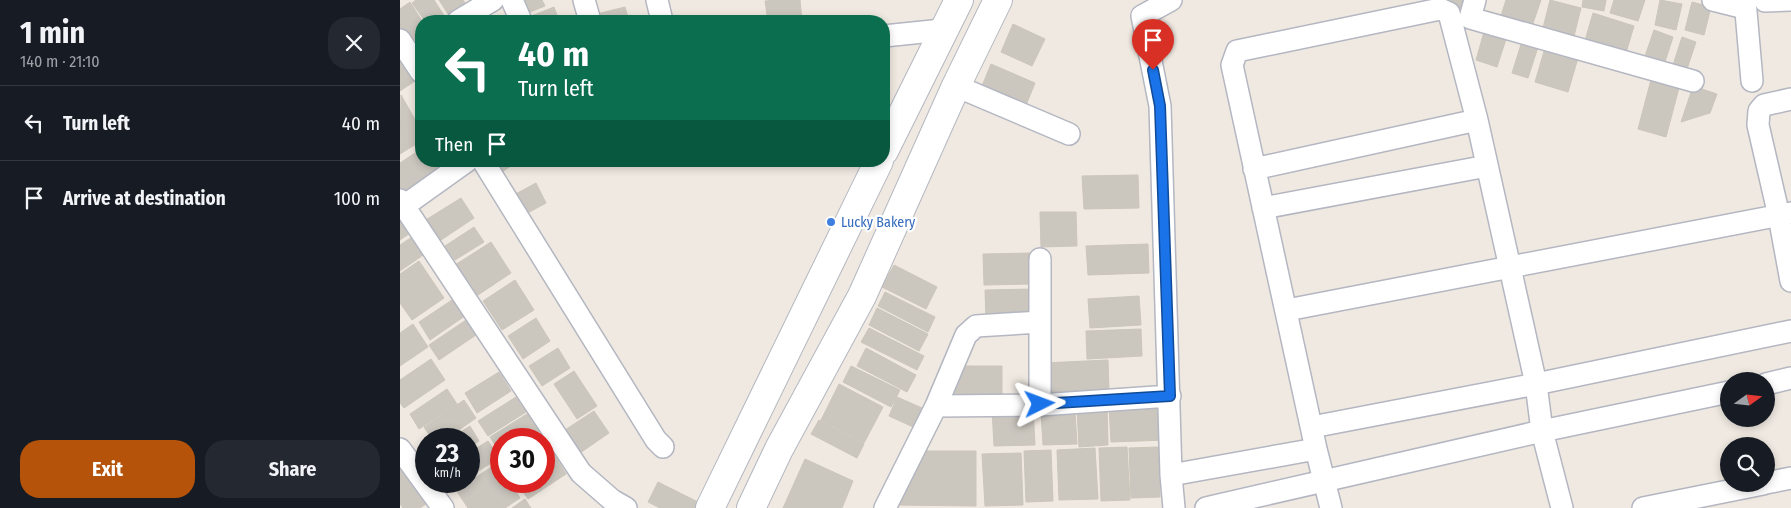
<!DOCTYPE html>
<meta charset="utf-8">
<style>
:root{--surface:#171b24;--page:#242831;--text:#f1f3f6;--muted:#9ea1a6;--line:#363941;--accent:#b45309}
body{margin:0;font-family:"Fira Sans Condensed",sans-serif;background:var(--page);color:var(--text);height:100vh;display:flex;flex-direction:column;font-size:19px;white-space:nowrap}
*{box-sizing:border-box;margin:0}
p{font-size:16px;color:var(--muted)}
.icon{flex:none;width:28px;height:28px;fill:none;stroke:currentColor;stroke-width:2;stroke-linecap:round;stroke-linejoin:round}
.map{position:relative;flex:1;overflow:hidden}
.drawer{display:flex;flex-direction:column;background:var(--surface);width:400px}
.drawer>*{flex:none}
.guide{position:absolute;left:15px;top:15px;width:475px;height:152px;border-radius:20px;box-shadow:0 2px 8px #0003;background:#0b6e4f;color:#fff;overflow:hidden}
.needle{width:32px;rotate:75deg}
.fabs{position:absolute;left:1320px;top:372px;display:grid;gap:10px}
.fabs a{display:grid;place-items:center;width:55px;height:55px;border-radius:50%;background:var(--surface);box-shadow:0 2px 8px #0003;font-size:25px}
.speed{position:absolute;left:15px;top:428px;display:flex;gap:10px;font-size:25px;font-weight:700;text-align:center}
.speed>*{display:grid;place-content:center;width:65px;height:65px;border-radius:50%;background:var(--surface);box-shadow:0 2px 8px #0003;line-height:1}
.speed small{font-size:12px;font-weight:400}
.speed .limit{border:8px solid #d22;background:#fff;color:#111}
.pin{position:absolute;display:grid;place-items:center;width:42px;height:42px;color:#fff;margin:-51px -21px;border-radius:50% 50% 50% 0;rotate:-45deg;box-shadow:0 0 5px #0007}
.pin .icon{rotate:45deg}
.me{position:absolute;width:55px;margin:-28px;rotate:87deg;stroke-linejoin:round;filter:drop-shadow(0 0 4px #0008)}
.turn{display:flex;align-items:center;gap:18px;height:105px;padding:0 20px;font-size:22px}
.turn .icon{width:65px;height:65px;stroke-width:2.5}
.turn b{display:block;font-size:35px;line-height:42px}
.then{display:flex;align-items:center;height:48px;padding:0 20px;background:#0003;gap:10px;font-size:19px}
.round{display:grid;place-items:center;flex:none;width:52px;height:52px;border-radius:20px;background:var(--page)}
.head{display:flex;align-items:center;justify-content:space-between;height:85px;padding:0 20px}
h1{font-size:30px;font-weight:700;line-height:38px}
.action{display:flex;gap:10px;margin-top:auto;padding:10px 20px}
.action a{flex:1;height:58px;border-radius:20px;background:var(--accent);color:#fff;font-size:20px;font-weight:700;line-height:58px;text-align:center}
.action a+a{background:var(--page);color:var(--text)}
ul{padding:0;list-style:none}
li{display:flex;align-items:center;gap:15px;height:75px;padding:0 20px;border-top:1px solid var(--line)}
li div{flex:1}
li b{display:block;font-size:19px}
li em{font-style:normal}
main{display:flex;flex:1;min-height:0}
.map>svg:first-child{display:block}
</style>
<main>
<section class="drawer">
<div class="head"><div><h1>1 min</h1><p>140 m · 21:10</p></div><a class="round"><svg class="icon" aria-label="close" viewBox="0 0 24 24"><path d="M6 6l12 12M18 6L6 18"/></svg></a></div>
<ul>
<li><svg class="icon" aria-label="left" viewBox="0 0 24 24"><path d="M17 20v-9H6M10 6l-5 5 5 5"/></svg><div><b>Turn left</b></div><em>40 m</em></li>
<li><svg class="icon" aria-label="arrive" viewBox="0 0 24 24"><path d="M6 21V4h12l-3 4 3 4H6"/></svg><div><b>Arrive at destination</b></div><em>100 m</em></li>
</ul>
<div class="action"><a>Exit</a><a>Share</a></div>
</section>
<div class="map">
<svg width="1391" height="508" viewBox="0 0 1391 508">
<rect width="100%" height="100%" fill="#efe9e1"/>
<path fill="#cbc7bf" stroke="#cbc5ba" d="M16 0H34L47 20 44 21H25L12 3Z
M39 0H63L67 6 50 17Z
M116 0H142L145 6 122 15Z
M375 0H400L402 21H368L365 1Z
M1036 0H1064L1062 8Z
M1106 0H1141L1130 32 1099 22Z
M1150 0 1181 8 1172 44 1141 36Z
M1183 0H1206L1204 11 1182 7Z
M1214 0H1245L1238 21 1210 13Z
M1260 0 1282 4 1276 30 1255 25Z
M10 2 22 21 21 35 9 43 0 29V9Z
M1292 2 1311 7 1304 35 1285 30Z
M154 7 159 21H124V19Z
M225 7 229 21H195L193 15Z
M1193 13 1234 26 1225 56 1184 44Z
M613 24 645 39 632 66 601 52Z
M1254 30 1273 37 1263 68 1243 62Z
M1084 32 1106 39 1097 67 1076 60Z
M1282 37 1296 42 1286 72 1272 68Z
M1123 38 1139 44 1128 78 1112 73Z
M1145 48 1178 58 1168 92 1135 82Z
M8 56 21 77 0 91V61Z
M591 64 635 83 624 110 580 91Z
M1252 76 1280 84 1266 137 1238 129Z
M1293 86 1317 94 1310 113 1281 122Z
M1 95 21 130V141L0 154Z
M21 149V161H51L4 193 0 187V163Z
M88 161H119L97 175Z
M738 175 739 208 684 209 682 176Z
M136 183 146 203 122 216 112 196Z
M61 198 74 218 38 242 24 221Z
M640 212H676L677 246 641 247Z
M0 216 13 231 0 240Z
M74 227 84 242 55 260 45 246Z
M18 233 29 251 0 271V245Z
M91 242 111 273 75 297 55 265Z
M748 244 749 273 688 275 686 246Z
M631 253V284L584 285 583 254Z
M19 261 44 298 12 320 0 303V274Z
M494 265 537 287 526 309 482 287Z
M115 280 134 310 102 330 83 301Z
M634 289V320L586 321 585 290Z
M485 292 535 317 528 332 478 306Z
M61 294 72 311 30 340 19 322Z
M739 296 741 325 690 328 688 299Z
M477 308 528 334 519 351 469 325Z
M136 318 150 341 123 359 108 336Z
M66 320 76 335 39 360 29 345Z
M13 324 28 347 0 366V333Z
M469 328 524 356 517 370 461 342Z
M741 329 742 356 687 359 686 331Z
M158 348 170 368 142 386 129 366Z
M466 348 516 375 507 392 457 366Z
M31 359 45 380 4 408 0 403V380Z
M708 360 709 391 645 394 643 363Z
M451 366 500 390 491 407 443 382Z
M558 366H602V401L542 399Z
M174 371 197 406 177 419 154 384Z
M99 372 111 391 77 413 65 393Z
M439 384 483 407 464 443 421 420Z
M47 389 57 404 19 429 10 414Z
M116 397 126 412 88 436 78 421Z
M497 397 531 412 522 431 489 416Z
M64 400 76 418 46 439H32L24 427Z
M764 402 766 440 711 442 709 405Z
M633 407 635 445 594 446 592 409Z
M707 407 708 445 679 447 677 408Z
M135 409 146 427 128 439H101V454L90 437Z
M194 411 209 433 180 453 165 430Z
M675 412 677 444 643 445 641 413Z
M419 420 464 444 457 458 411 434Z
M70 426 79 441 69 448V439H50Z
M144 439 166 474 128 499 116 481H144Z
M88 441 99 458 69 477V453Z
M727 447 730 500 701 501 699 448Z
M758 447 760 497 731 498 729 448Z
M695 448 698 499 659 500 657 450Z
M651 450 653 501 626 502 624 451Z
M526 451H576V506L497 505Z
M621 453 623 505 585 506 582 454Z
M0 457 32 500 20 508H3L0 504Z
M405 459 453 481 442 508H383Z
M98 463 101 468V481H110L120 498 105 508H68L56 490Z
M258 482 298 502 296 508H260L248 502Z
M125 499 131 508H112Z"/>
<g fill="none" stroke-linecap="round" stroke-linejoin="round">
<defs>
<path id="street" d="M112 0 121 21
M184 0 190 21
M257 0 262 21
M771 0 742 16 760 106 771 475 774 508
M1075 0 1070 18 1293 81
M1313 0 1345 8
M1345 0 1352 81
M1365 1 1390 0
M58 21 93 0
M484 36 542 30
M0 40 21 72
M556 86 669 134
M1391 99 1364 105 1359 111 1358 125 1379 216 1391 281
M83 161 256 440 263 447
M854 169 1077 120
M0 200 181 473 212 500 226 508
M4 206 67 161
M863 208 1087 166
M640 259V405
M887 310 1391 213
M1366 384 1391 378
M536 406 640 405 770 396
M912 427 1136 384 1391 331
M0 449 43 508
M771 475 916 449
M1366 483 1391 478
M485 508 536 406 566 335 576 326 640 322
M806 508 1142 431 1329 392
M931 508 916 449 832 65 837 51 1040 9 1049 13 1077 120 1136 384 1142 431 1162 508
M1243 508 1363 484"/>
<path id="secondary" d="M484 151 559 0
M310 508 479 161
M351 508 379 449 462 296 556 86 598 0"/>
</defs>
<use href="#street" stroke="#b4b7c1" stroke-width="24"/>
<use href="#secondary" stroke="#b4b7c1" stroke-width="30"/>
<use href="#street" stroke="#fff" stroke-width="21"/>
<use href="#secondary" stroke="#fff" stroke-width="28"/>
</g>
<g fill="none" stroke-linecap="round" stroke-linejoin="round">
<defs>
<path id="route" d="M640 404 770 396 760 106 753 70"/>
</defs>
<use href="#route" stroke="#114b97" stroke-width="12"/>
<use href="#route" stroke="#1a73e8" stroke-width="9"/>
</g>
<circle fill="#3f7fe0" stroke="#fff" stroke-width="2" cx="431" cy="222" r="5"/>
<g text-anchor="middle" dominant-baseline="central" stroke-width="4.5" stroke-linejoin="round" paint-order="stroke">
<g font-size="14" fill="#366cbe" stroke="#fff" text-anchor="start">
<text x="441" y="222">Lucky Bakery</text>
</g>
</g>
</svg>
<div class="fabs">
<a><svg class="needle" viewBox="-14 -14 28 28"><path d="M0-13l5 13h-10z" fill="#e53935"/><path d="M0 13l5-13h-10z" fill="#9ea1a6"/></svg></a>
<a><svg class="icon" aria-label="search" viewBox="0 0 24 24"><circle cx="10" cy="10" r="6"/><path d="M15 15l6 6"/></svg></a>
</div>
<div class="speed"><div>23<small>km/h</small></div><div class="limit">30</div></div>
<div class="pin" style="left:753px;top:70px;background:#d93025"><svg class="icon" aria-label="arrive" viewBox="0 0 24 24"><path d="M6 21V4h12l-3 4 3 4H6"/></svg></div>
<svg class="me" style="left:640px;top:404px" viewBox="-20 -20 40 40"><path d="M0-17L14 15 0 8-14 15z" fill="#1a73e8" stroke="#fff" stroke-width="4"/></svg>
<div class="guide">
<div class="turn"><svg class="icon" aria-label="left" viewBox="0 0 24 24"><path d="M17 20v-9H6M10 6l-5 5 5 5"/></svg><div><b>40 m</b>Turn left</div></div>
<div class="then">Then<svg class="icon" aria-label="arrive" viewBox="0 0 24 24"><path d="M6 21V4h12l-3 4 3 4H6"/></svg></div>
</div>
</div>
</main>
